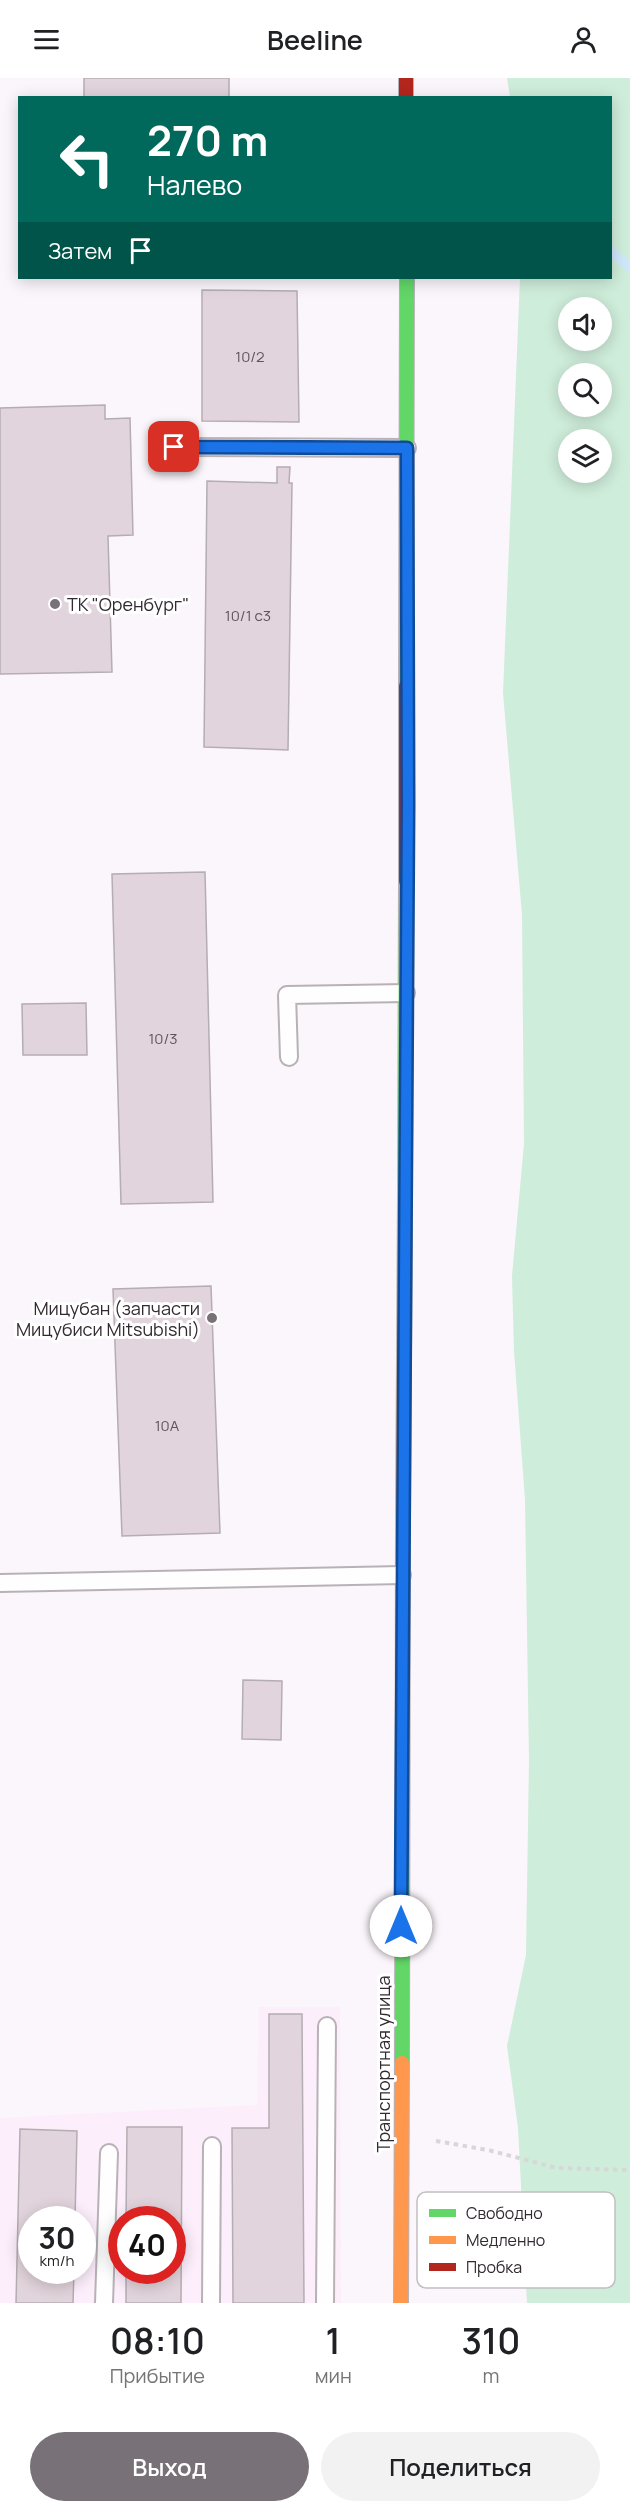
<!DOCTYPE html>
<html lang="ru">
<meta charset="utf-8">
<style>
:root{--surface:#fff;--page:#f2f2f2;--text:#202124;--muted:#757577;--accent:#787178}
body{margin:0;font-family:Manrope,sans-serif;background:var(--page);color:var(--text);height:100vh;display:flex;flex-direction:column;font-size:22px;white-space:nowrap}
*{box-sizing:border-box;margin:0}
p{font-size:20px;color:var(--muted)}
.icon{flex:none;width:33px;height:33px;fill:none;stroke:currentColor;stroke-width:2;stroke-linecap:round;stroke-linejoin:round}
.map{position:relative;height:2225px;overflow:hidden}
.side{display:flex;flex-direction:column;background:var(--surface);flex:1}
.side>*{flex:none}
.guide{position:absolute;left:18px;top:18px;width:594px;height:183px;border-radius:0px;box-shadow:0 3px 15px #0003;background:#00695c;color:#fff;overflow:hidden}
.fabs{position:absolute;left:558px;top:219px;display:grid;gap:12px}
.fabs a{display:grid;place-items:center;width:54px;height:54px;border-radius:50%;background:var(--surface);box-shadow:0 3px 15px #0003;font-size:30px}
.speed{position:absolute;left:18px;top:2128px;display:flex;gap:12px;font-size:30px;font-weight:700;text-align:center}
.speed>*{display:grid;place-content:center;width:78px;height:78px;border-radius:50%;background:var(--surface);box-shadow:0 3px 15px #0003;line-height:1}
.speed small{font-size:15px;font-weight:400}
.speed .limit{border:9px solid #d22;background:#fff;color:#111}
.pin{position:absolute;display:grid;place-items:center;width:51px;height:51px;color:#fff;margin:-26px;border-radius:12px;box-shadow:0 3px 9px #0006}
.me{position:absolute;width:66px;margin:-33px;rotate:0deg;stroke-linejoin:round;filter:drop-shadow(0 0 4px #0008)}
.turn{display:flex;align-items:center;gap:21px;height:126px;padding:0 30px;font-size:27px}
.turn .icon{width:78px;height:78px;stroke-width:2.5}
.turn b{display:block;font-size:42px;line-height:51px}
.then{display:flex;align-items:center;height:57px;padding:0 30px;background:#0003;gap:12px;font-size:22px}
.eta{display:flex;justify-content:space-evenly;align-items:center;height:102px;text-align:center}
.eta b{font-size:36px;font-weight:600;line-height:42px}
.cta{display:flex;gap:12px;margin-top:auto;padding:12px 30px}
.cta a{flex:1;height:69px;border-radius:36px;background:var(--accent);color:#fff;font-size:24px;font-weight:600;line-height:69px;text-align:center}
.cta a+a{background:var(--page);color:var(--text)}
header{display:flex;justify-content:space-between;align-items:center;height:78px;padding:0 30px;background:var(--surface);font-size:27px;font-weight:600}
.map>svg:first-child{display:block}
</style>
<header><svg class="icon" aria-label="menu" viewBox="0 0 24 24"><path d="M4 6h16M4 12h16M4 18h16"/></svg>Beeline<svg class="icon" aria-label="person" viewBox="0 0 24 24"><circle cx="12" cy="8" r="4"/><path d="M4 21q1-7 8-7t8 7"/></svg></header>
<div class="map">
<svg width="630" height="2225" viewBox="0 0 630 2225">
<rect width="100%" height="100%" fill="#fbf6fb"/>
<path fill="#fdeefc" fill-rule="evenodd" d="M259 1929H340L341 2225H0V2040L257 2027ZM32 2142H82V2193H32ZM122 2142H172V2193H122Z"/>
<path fill="#cfeddb" fill-rule="evenodd" d="M507 0H630V2225H527L518 2050 507 1968 526 1877 529 1682 525 1422 514 1273 512 1198 524 1066 522 837 503 615 520 200H610V20L510 19ZM568 230H602V262H568ZM568 296H602V328H568ZM568 362H602V394H568Z"/>
<g fill="none" stroke-linecap="round" stroke-linejoin="round">
<path stroke="#cfe8f9" stroke-width="10" d="M610 173 630 189"/>
</g>
<path fill="#e2d4dc" stroke="#b4adb1" stroke-width="1.5" d="M84 0H229V20H84Z
M202 212 297 213 299 344 202 343Z
M105 327V341L130 340 133 457 108 458 112 594 0 596V330Z
M277 389H290L289 405H292L288 672 204 669 207 403 277 405Z
M205 794 213 1124 121 1126 112 796Z
M86 925 87 977H23L22 926Z
M211 1208 220 1455 122 1458 113 1211Z
M243 1602 282 1603 281 1662 242 1661Z
M269 1936H302L304 2225H233L232 2050H269Z
M127 2049H182L181 2225H126V2193H172V2142H126Z
M20 2051 77 2053 75 2142H32V2193H74L73 2225H16Z"/>
<g fill="none" stroke-linecap="round" stroke-linejoin="round">
<defs>
<path id="lane" d="M173 369 407 370
M289 979 287 917 406 915
M0 1505 402 1497
M104 2225 109 2075
M211 2225 212 2068
M325 2225 327 1948"/>
<path id="fast" d="M406 608 407 200
M405 1114 406 803
M402 1985 403 1437"/>
<path id="slow" d="M403 1437 405 1114
M401 2225 402 1985"/>
<path id="jam" d="M406 0V20
M406 803V608"/>
</defs>
<use href="#lane" stroke="#b8b2b7" stroke-width="20"/>
<use href="#fast" stroke="#b8b2b7" stroke-width="16"/>
<use href="#slow" stroke="#b8b2b7" stroke-width="16"/>
<use href="#jam" stroke="#b8b2b7" stroke-width="16"/>
<path stroke="#d8d7d8" stroke-width="4" stroke-dasharray="4.5 4.5" stroke-linecap="butt" d="M436 2063 488 2072 557 2090 630 2092"/>
<use href="#lane" stroke="#fefefe" stroke-width="16"/>
<use href="#fast" stroke="#63d668" stroke-width="14"/>
<use href="#slow" stroke="#ff974d" stroke-width="14"/>
<use href="#jam" stroke="#b3261e" stroke-width="14"/>
</g>
<g fill="none" stroke-linecap="round" stroke-linejoin="round">
<defs>
<path id="route" d="M174 369 407 370 408 726 401 1848"/>
</defs>
<use href="#route" stroke="#114b97" stroke-width="15"/>
<use href="#route" stroke="#1a73e8" stroke-width="10"/>
</g>
<g fill="#787178" stroke="#fff" stroke-width="2">
<circle cx="55" cy="526" r="6"/>
<circle cx="212" cy="1240" r="6"/>
</g>
<g text-anchor="middle" dominant-baseline="central" stroke-width="6" stroke-linejoin="round" paint-order="stroke">
<g font-size="15" fill="#5e545c">
<text x="250" y="278">10/2</text>
<text x="248" y="537">10/1 с3</text>
<text x="163" y="960">10/3</text>
<text x="167" y="1347">10А</text>
</g>
<g font-size="18" fill="#322a31" stroke="#fff" text-anchor="start">
<text x="67" y="526">ТК "Оренбург"</text>
<text x="200" y="1230" text-anchor="end">Мицубан (запчасти<tspan x="200" dy="21">Мицубиси Mitsubishi)</tspan></text>
</g>
<g font-size="18" fill="#322a31" stroke="#fff">
<text transform="translate(383 1986) rotate(-90)">Транспортная улица</text>
</g>
</g>
<rect x="417" y="2114" width="198" height="96" rx="9" fill="#fff" stroke="#c2bfc1" stroke-width="1.5"/>
<rect x="429" y="2131" width="27" height="8" fill="#63d668"/>
<rect x="429" y="2158" width="27" height="8" fill="#ff974d"/>
<rect x="429" y="2185" width="27" height="8" fill="#b3261e"/>
<g font-size="16" fill="#322a31">
<text x="466" y="2141">Свободно</text>
<text x="466" y="2168">Медленно</text>
<text x="466" y="2195">Пробка</text>
</g>
</svg>
<div class="fabs">
<a><svg class="icon" aria-label="sound" viewBox="0 0 24 24"><path d="M4 9h4l5-4v14l-5-4H4zM17 9q2 3 0 6"/></svg></a>
<a><svg class="icon" aria-label="search" viewBox="0 0 24 24"><circle cx="10" cy="10" r="6"/><path d="M15 15l6 6"/></svg></a>
<a><svg class="icon" aria-label="layers" viewBox="0 0 24 24"><path d="M12 4l9 5-9 5-9-5zM3 14l9 5 9-5"/></svg></a>
</div>
<div class="speed"><div>30<small>km/h</small></div><div class="limit">40</div></div>
<div class="pin" style="left:174px;top:369px;background:#d93025"><svg class="icon" aria-label="arrive" viewBox="0 0 24 24"><path d="M6 21V4h12l-3 4 3 4H6"/></svg></div>
<svg class="me" style="left:401px;top:1848px" viewBox="-20 -20 40 40"><circle r="19" fill="#fff"/><path d="M0-13L10 11 0 6-10 11z" fill="#1a73e8"/></svg>
<div class="guide">
<div class="turn"><svg class="icon" aria-label="left" viewBox="0 0 24 24"><path d="M17 20v-9H6M10 6l-5 5 5 5"/></svg><div><b>270 m</b>Налево</div></div>
<div class="then">Затем<svg class="icon" aria-label="arrive" viewBox="0 0 24 24"><path d="M6 21V4h12l-3 4 3 4H6"/></svg></div>
</div>
</div>
<section class="side">
<div class="eta">
<div><b>08:10</b><p>Прибытие</p></div>
<div><b>1</b><p>мин</p></div>
<div><b>310</b><p>m</p></div>
</div>
<div class="cta"><a>Выход</a><a>Поделиться</a></div>
</section>
